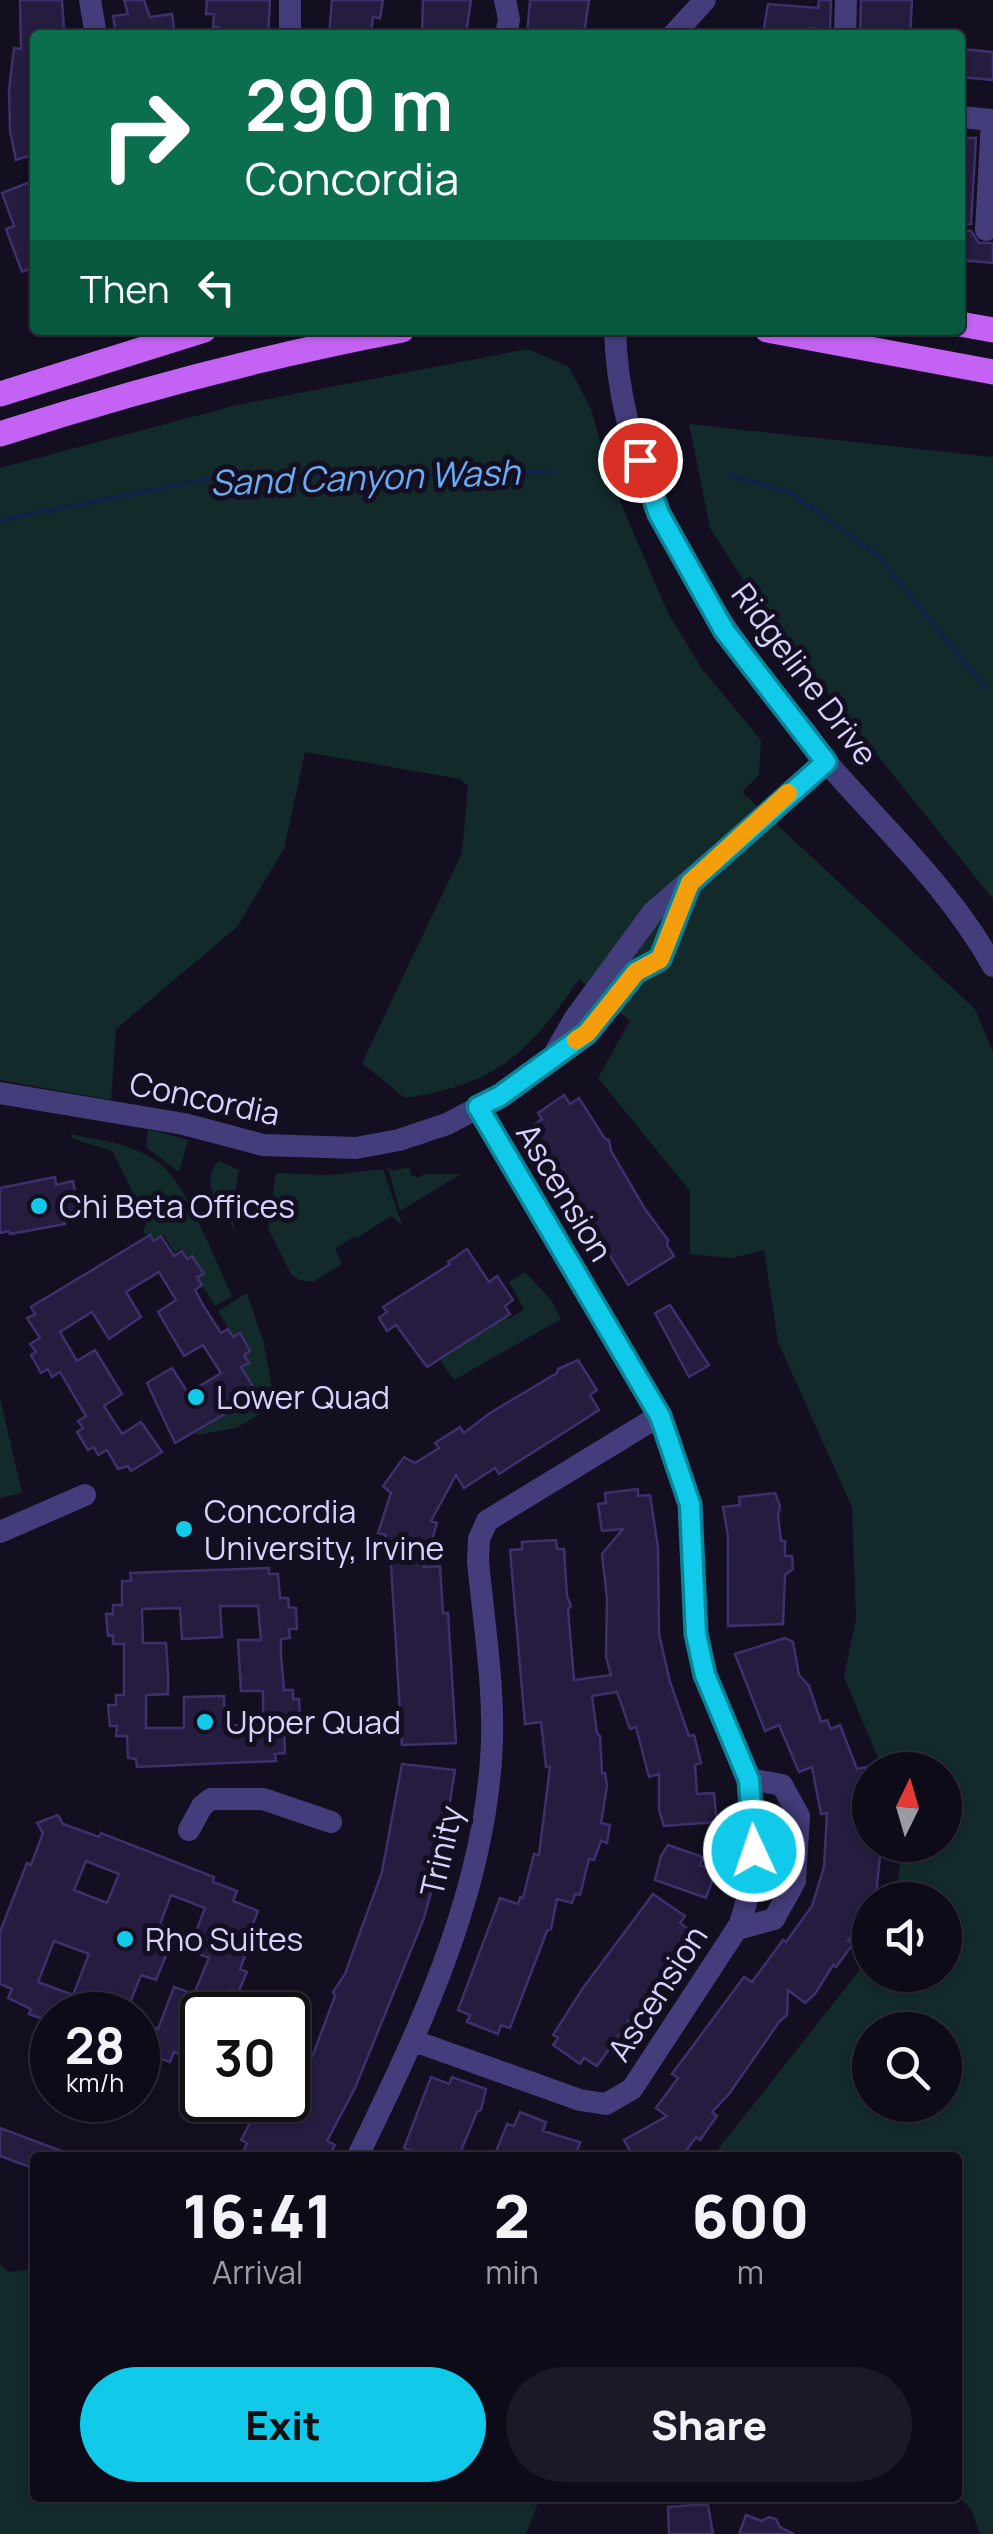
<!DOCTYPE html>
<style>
:root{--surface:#0e0b19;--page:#1c1926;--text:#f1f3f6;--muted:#9b9ba2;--line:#2e2b38;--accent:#11cae9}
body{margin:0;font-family:Manrope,sans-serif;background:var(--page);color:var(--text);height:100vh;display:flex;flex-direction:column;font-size:38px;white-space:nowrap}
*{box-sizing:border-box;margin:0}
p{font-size:32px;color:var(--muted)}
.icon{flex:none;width:55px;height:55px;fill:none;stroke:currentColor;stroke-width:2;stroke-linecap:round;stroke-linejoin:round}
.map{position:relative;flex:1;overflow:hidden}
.side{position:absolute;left:30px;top:2152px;width:932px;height:350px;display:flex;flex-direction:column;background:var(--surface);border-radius:10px;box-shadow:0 2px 8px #0004,0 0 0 2px var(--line)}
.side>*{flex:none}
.banner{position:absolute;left:30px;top:30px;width:935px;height:305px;border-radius:10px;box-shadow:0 2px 8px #0004,0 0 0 2px var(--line);background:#0b6e4f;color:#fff;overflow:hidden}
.needle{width:65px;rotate:5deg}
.controls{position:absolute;left:852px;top:1752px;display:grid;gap:20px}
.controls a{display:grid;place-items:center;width:110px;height:110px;border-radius:50%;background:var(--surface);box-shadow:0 2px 8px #0004,0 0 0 2px var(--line);font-size:50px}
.speed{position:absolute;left:30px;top:1992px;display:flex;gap:20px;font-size:50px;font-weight:700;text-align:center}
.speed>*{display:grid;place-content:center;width:130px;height:130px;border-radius:50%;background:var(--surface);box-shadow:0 2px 8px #0004,0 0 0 2px var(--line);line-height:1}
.speed small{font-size:25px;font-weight:400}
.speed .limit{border:5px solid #111;border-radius:15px;background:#fff;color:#111}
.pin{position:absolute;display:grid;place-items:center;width:85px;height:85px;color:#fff;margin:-42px;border:5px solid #fff;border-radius:50%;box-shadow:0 2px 10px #0007}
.me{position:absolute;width:110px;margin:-55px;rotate:357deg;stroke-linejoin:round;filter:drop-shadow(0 0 8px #0008)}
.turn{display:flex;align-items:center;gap:35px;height:210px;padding:0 50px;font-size:45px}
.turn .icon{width:130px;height:130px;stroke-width:2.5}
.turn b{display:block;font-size:70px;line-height:85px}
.then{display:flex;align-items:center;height:95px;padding:0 50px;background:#0003;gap:20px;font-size:38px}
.eta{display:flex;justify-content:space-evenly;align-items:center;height:170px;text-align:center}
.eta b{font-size:60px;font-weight:800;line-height:70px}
.button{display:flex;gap:20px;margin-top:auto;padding:20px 50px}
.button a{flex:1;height:115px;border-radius:60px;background:var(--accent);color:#111;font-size:40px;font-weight:800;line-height:115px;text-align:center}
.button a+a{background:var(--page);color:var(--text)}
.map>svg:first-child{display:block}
</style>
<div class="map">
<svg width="993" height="2534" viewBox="0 0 993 2534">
<rect width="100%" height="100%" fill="#130f21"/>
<path fill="#132a2a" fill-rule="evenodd" d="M528 349 569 367 591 409 612 483 668 613 702 669 761 740 759 775 742 792 975 1009 993 1052V2534H980L971 2509 958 2496V2158L712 2157 870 1957V1975H945V1900H895L901 1857 899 1845H945V1770H883L844 1677 856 1619 852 1507 778 1342 764 1250 732 1258 690 1254V1191L598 1078 630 1021 579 979C528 1054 497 1084 405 1098L362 1063 462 853 468 786 460 779 305 752 284 849 237 927 116 1029 111 1100 0 1080V468L237 405ZM870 2030H945V2105H870Z
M689 424 993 457V899L771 623 710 528Z
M148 1129 188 1140 179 1172 146 1147Z
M70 1134C100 1140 133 1144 158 1162 186 1181 216 1263 232 1296L215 1306 197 1277 203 1273 192 1255 187 1256 181 1249 175 1253 163 1234 155 1238 143 1233 147 1221 112 1151 74 1139Z
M219 1161 239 1170 231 1214 236 1234C227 1210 195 1187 219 1161Z
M409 1167 411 1175 418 1178 424 1174H461L400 1211 388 1168 393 1171Z
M383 1169 402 1225 391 1216 357 1238 355 1236 335 1249 342 1264 313 1282 299 1280 291 1274 268 1228 276 1173 331 1175Z
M525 1272 551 1300 561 1319 454 1380 440 1360 507 1316 509 1319 524 1309 509 1282Z
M247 1293 264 1344 275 1405 236 1428 197 1435 195 1432 250 1400 246 1393 255 1387 242 1368 250 1363 244 1355 251 1350 240 1332 233 1335 218 1311Z
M0 1398 22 1493 0 1498Z
M0 2264 8 2272 35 2269V2498H540L526 2534H0Z"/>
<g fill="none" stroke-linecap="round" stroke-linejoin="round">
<path stroke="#112243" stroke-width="5" d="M730 475 789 492 877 554 985 687
M0 520 220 477 554 472"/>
</g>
<path fill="#251c40" stroke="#3e306b" stroke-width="2.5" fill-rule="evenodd" d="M20 0H62L64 30 35 32V154L16 160 10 131 9 90 14 48 21 49Z
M124 0H144L150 17 172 14 175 35H116L113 16 128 14Z
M207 0H270L268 35H217L218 27H213L214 14H206Z
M332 0H383L380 18 373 17 371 35H329Z
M423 0H471L466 35H422Z
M530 0H589L584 34 527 35Z
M819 0H831L830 30 810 28 809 35 763 34 768 4 818 8Z
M861 0H912L910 35H860Z
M961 49 993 52V80L960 77Z
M965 138H976L971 224H960Z
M35 180V267L22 272 6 229 14 226 2 193Z
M961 230 971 231 979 243H993V263L960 260Z
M564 1095 570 1104 579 1098 605 1139 609 1140 611 1151 645 1209 668 1240 667 1245 674 1256 628 1285 531 1127 542 1119 538 1113Z
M55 1177 56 1185 73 1181 78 1210 62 1213 65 1224 10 1234 9 1231 0 1233V1188Z
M150 1235 154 1241 161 1236 174 1256 182 1251 187 1259 192 1256 204 1274 197 1277 202 1285 195 1290 203 1305 221 1333 228 1329 233 1337 240 1333 250 1351 244 1355 249 1363 241 1367 254 1388 246 1393 250 1399 175 1443 147 1383 172 1368 188 1393 221 1373 203 1345 184 1356 158 1312 176 1300 159 1272 126 1292 141 1317 109 1339 92 1312 60 1332 77 1361 95 1350 122 1394 104 1406 122 1434 141 1422 162 1452 131 1471 128 1466 118 1469 107 1450 98 1455 94 1447 88 1450 77 1432 83 1428 78 1421 86 1416 60 1372 52 1377 48 1369 41 1373 31 1355 36 1352 30 1344 40 1338 27 1318 35 1314 31 1307Z
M467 1249 489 1282 497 1276 513 1300 505 1306 510 1314 427 1367 396 1325 387 1331 379 1318 387 1312 383 1307 450 1264 448 1262Z
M670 1305 709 1365 689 1377 655 1313Z
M578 1360 597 1390 590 1395 599 1410 499 1474 495 1468 464 1488 456 1475 431 1521 437 1523 424 1567 440 1566 443 1613H448L456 1743 402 1745 390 1547 383 1545 386 1535 378 1533 391 1493 383 1486 404 1457 415 1463 439 1448 435 1443 460 1427 464 1433 490 1413 557 1373 558 1369Z
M638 1489V1496L650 1495 658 1547 659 1634 670 1682 689 1736 694 1735 701 1763 695 1765 697 1794 714 1793 717 1822 664 1826 659 1810V1774L649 1777 636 1727 630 1729 617 1692 592 1696 597 1733 600 1736 602 1773H605L607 1786 601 1823 610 1825 607 1843 601 1841 594 1860 589 1859 580 1895 575 1894 572 1903 557 1899 551 1929 547 1931 510 2028 501 2025 498 2034 467 2022 470 2015 458 2010 500 1898 518 1904 520 1897 523 1898 534 1854 539 1855 550 1767H546L541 1722 525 1724 510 1550 522 1549V1542L556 1540 557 1549H564L567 1596 571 1606 568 1609 574 1680 611 1675 606 1657 607 1599 602 1554 623 1529 602 1531 598 1504 606 1503 605 1493Z
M775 1493 780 1506 778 1516 781 1541H785V1556H792L793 1569 785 1575 783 1624 728 1626V1536L723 1507 740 1505 739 1497Z
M269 1568V1574H278L280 1598H288L289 1607 296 1608 297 1629H289L290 1638 281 1639V1656L284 1690H293V1699H299L300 1720H293V1730H284L285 1753 275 1754 276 1761 137 1767 136 1759 128 1758 127 1736H116L117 1726H110L108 1705H116V1695H124V1644H113V1635L108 1636 106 1614H113V1605H122V1581H131L130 1573ZM220 1606H258L261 1640H238L241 1691H263V1724L225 1726 224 1696 184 1697V1728H146V1695L168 1694V1674L166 1643H143L142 1609 180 1608 182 1639 222 1637Z
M785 1638 793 1642 799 1675 809 1686 821 1722 827 1720 831 1729 840 1725 857 1769 870 1766V1845H881L876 1896 875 1900H870L867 1914 848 1941 853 1944 836 1967 833 1965 815 1994 805 2003 788 1990 787 2015 779 2022 729 2094 712 2112 717 2116 700 2140 696 2137 681 2158H634L624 2140 667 2116 656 2108 678 2078 672 2074 744 1977 752 1982 783 1940 786 1942 812 1906 824 1867 827 1813 821 1814 812 1767 799 1772 779 1725 765 1731 735 1654Z
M402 1764 455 1770 441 1856 424 1918 355 2088 327 2141 335 2145 328 2158H257L244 2150 247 2143 241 2140 262 2100 286 2107 314 2052 335 1996 333 1992 345 1974 382 1872Z
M58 1815 63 1824 99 1837 101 1833 214 1877 213 1882 237 1891 233 1901 258 1911 243 1949 247 1951 240 1969 247 1972 238 1993 231 1990 222 2015H202V2052L198 2063 174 2052 170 2062 138 2051V2021L158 2029 174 1987 194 1994 209 1958 171 1943 156 1980 141 1975 125 2015H52V2022L29 2014 31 2009 8 1998 12 1989 0 1984V1932L27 1863 31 1865 43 1833 37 1823ZM86 1861 119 1874 107 1903 74 1890ZM171 1895 205 1908 194 1937 160 1924ZM54 1941 89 1954 73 1995 38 1982Z
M668 1845 703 1857 700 1865 716 1871 706 1898 655 1880 661 1856Z
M653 1894 685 1916 680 1923 692 1932 597 2066 584 2058 580 2064 553 2045 558 2038 553 2035 583 1988Z
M431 2077 449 2084 452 2077 486 2089 481 2110 477 2112 458 2158H429L404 2148Z
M520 2112 546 2122 543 2131 580 2142 575 2158H504L495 2154 507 2124 514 2126Z
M0 2128 75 2156V2158H35V2169L0 2156Z
M694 2505H708L713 2534H669L668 2507Z
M746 2515 762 2521 769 2517 776 2519 780 2527 794 2534H739Z"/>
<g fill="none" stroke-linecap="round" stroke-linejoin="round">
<path stroke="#433d7c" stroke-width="22" d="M90 0 96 35
M505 0 509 19 506 35
M290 35V0
M673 35 705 0
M845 35 846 0
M960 117 993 120
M986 230 992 120
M615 330C619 484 709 615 803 729 813 741 820 755 830 766 887 831 951 890 993 966
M557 1049 575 1018 653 912 826 762
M0 1093 184 1124 263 1145 356 1148 399 1140 447 1124 500 1096 587 1033 635 972 661 959 690 883
M0 1532 85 1495
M189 1830 202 1806 211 1799H263L331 1822
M738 1929 774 1919 795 1881 799 1816 782 1785 749 1779
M414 2041 580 2100 606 2104 632 2089 740 1924 754 1875 755 1828 749 1779 705 1675 696 1634 690 1504 659 1416 479 1107
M357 2158C418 2032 481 1902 491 1760 496 1695 484 1626 478 1561L479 1539 487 1521 659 1416"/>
<path stroke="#c362f3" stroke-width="25" d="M960 324 993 330
M767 330 993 372
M0 394 204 330
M0 434C133 391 265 356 402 330"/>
</g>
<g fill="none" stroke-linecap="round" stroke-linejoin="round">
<defs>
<path id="route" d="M640 460 659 514 724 630 826 762 690 883 660 959 636 972 587 1033 500 1096 478 1107 660 1416 690 1504 696 1634 705 1675 749 1780 754 1851"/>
</defs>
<use href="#route" stroke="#0b8397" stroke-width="25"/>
<use href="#route" stroke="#11cae9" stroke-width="18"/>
<path stroke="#f59e0b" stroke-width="18" d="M576 1040 587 1033 636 972 660 959 690 883 788 793"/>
</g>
<g fill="#11cae9" stroke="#130f21" stroke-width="4">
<circle cx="39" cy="1206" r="10"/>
<circle cx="196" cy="1397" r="10"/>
<circle cx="184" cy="1529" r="10"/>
<circle cx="205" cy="1722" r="10"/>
<circle cx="125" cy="1939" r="10"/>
</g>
<g text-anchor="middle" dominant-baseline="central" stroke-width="10" stroke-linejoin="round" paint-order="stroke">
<g font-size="32" fill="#d9d2fc" stroke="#130f21">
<text transform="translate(805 674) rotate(53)">Ridgeline Drive</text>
<text transform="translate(205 1098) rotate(12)">Concordia</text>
<text transform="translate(565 1192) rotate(59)">Ascension</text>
<text transform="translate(441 1851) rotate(-77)">Trinity</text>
<text transform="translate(657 1993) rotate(-57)">Ascension</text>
</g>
<g font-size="32" fill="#d9d2fc" stroke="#130f21" text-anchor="start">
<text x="59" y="1206">Chi Beta Offices</text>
<text x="216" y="1397">Lower Quad</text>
<text x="204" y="1511">Concordia<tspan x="204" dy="37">University, Irvine</tspan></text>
<text x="225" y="1722">Upper Quad</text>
<text x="145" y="1939">Rho Suites</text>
</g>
<g font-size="35" font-style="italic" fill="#68adf4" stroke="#130f21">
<text transform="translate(365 477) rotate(-2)">Sand Canyon Wash</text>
</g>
</g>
</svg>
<div class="controls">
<a><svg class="needle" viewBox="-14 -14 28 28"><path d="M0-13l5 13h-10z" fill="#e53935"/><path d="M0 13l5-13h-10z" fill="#9b9ba2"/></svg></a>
<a><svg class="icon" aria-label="sound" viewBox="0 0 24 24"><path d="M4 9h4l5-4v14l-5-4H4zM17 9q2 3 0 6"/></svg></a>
<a><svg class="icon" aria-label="search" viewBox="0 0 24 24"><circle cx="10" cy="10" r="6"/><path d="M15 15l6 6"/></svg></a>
</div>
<div class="speed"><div>28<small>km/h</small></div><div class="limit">30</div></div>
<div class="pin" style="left:640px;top:460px;background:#d93025"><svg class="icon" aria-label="arrive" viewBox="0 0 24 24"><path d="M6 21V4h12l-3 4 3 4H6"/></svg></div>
<svg class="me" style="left:754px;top:1851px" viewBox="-20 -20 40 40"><circle r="17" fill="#11cae9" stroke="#fff" stroke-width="3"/><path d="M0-11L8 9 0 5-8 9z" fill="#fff"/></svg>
<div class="banner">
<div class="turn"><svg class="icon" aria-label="right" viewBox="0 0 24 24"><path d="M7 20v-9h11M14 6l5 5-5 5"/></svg><div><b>290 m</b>Concordia</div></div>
<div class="then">Then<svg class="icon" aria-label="left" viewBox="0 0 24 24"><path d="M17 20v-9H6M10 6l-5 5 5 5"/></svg></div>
</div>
<section class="side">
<div class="eta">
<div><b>16:41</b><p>Arrival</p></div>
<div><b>2</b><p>min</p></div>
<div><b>600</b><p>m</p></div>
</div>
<div class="button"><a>Exit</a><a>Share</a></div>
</section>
</div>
